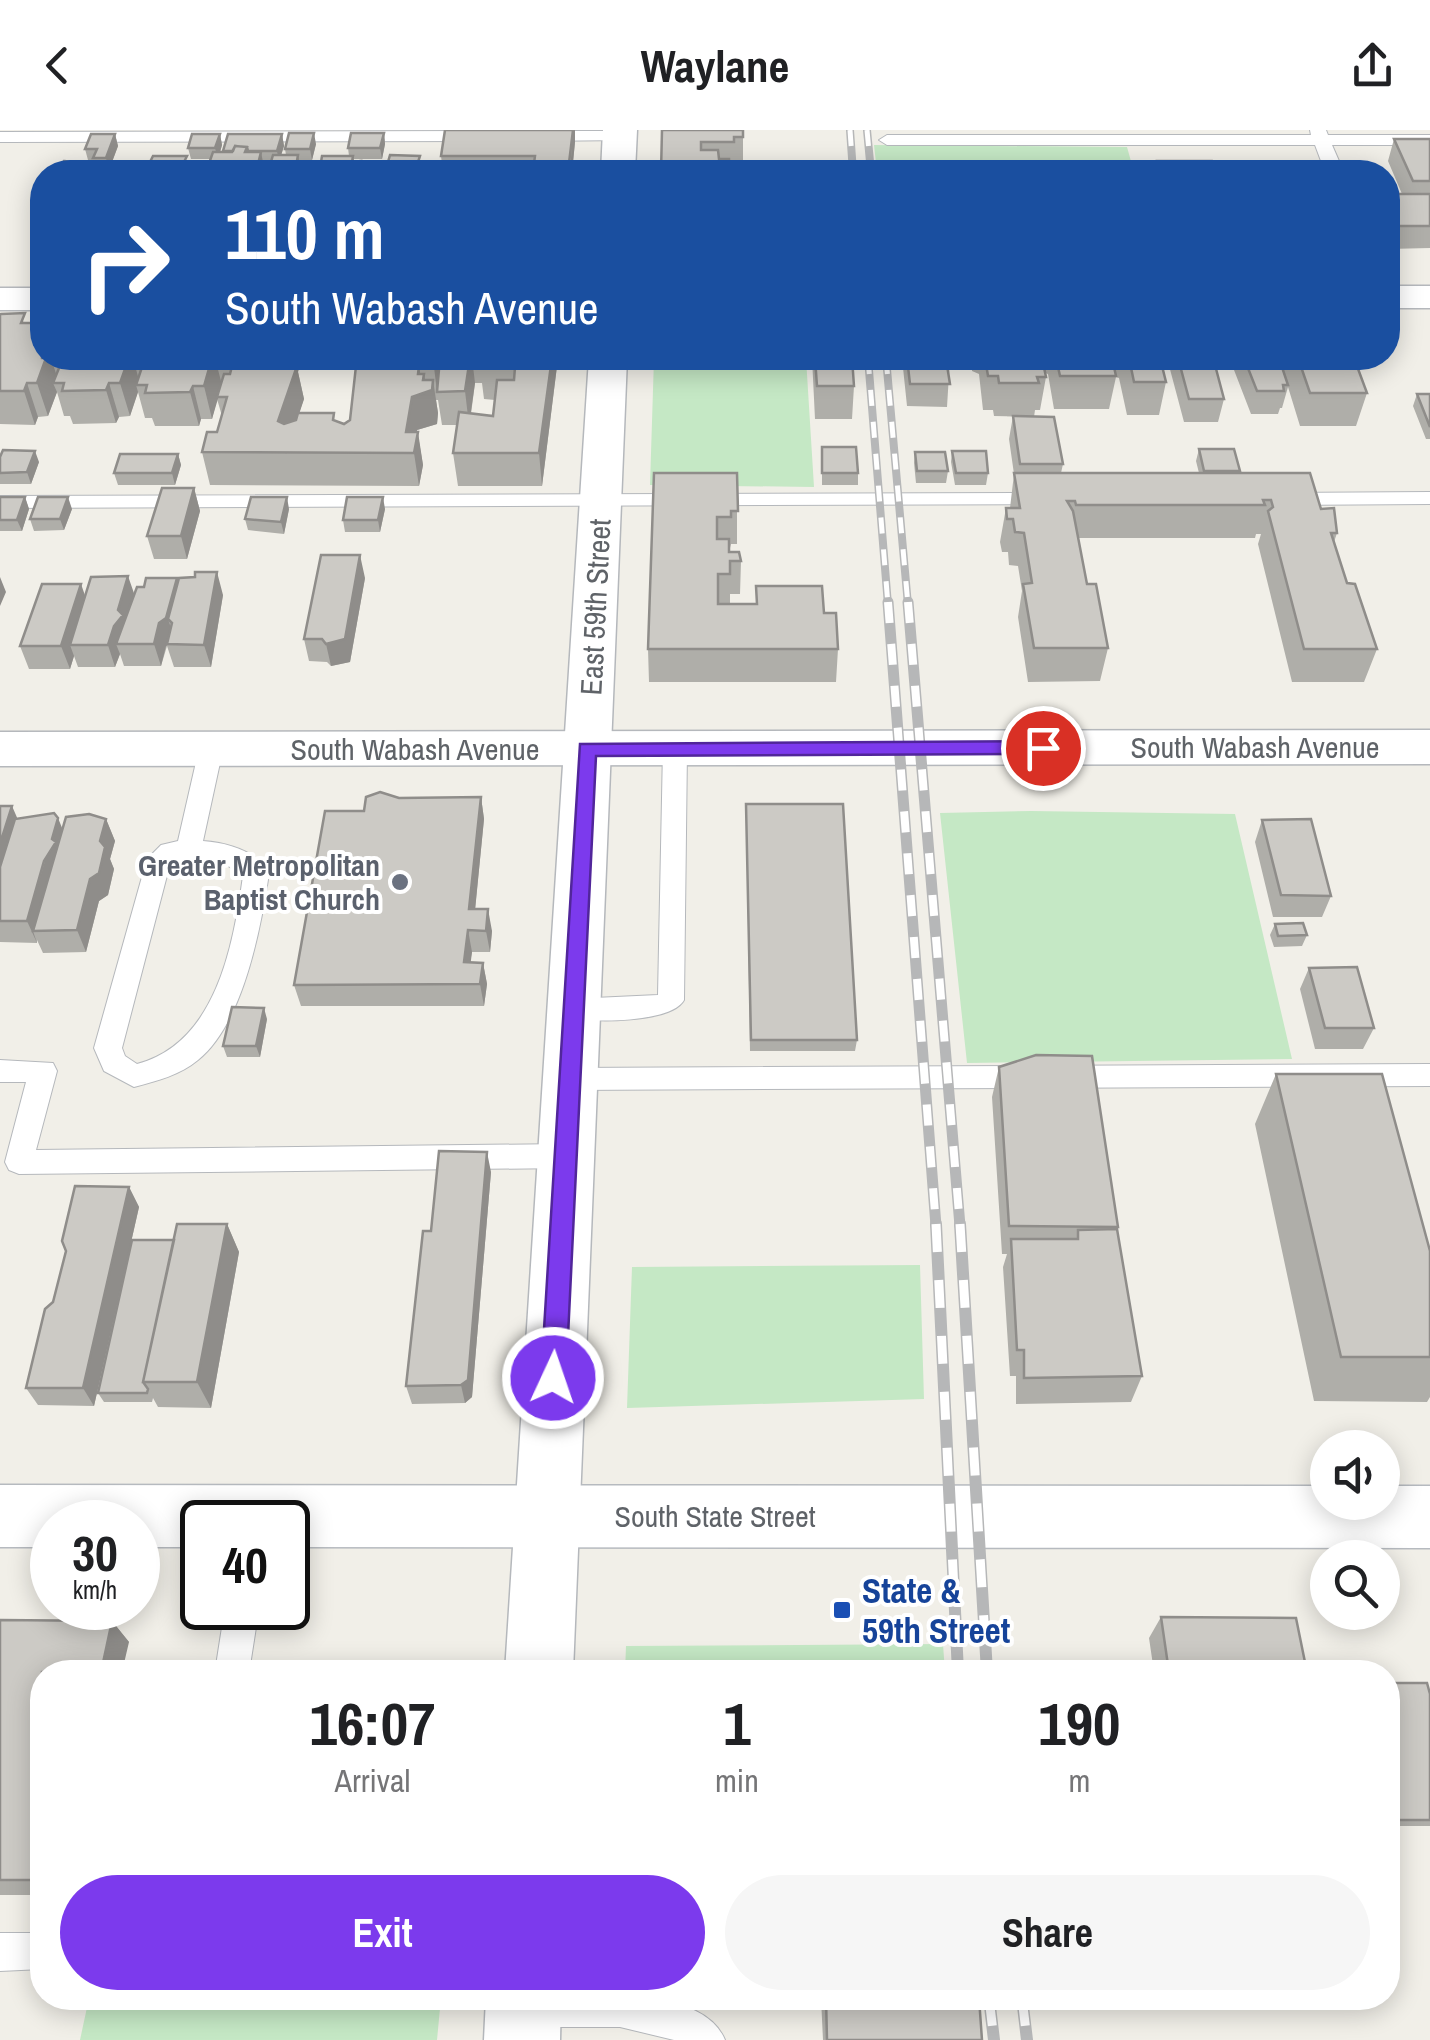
<!DOCTYPE html>
<style>
:root{--surface:#fff;--page:#f6f6f6;--text:#202124;--muted:#757577;--accent:#7c3aed}
body{margin:0;font-family:"Archivo Narrow",sans-serif;background:var(--page);color:var(--text);height:100vh;display:flex;flex-direction:column;font-size:38px;white-space:nowrap}
*{box-sizing:border-box;margin:0}
p{font-size:32px;color:var(--muted)}
.icon{flex:none;width:55px;height:55px;fill:none;stroke:currentColor;stroke-width:2;stroke-linecap:round;stroke-linejoin:round}
.map{position:relative;flex:1;overflow:hidden}
.panel{position:absolute;left:30px;top:1530px;width:1370px;height:350px;display:flex;flex-direction:column;background:var(--surface);border-radius:40px;box-shadow:0 5px 25px #0003}
.panel>*{flex:none}
.banner{position:absolute;left:30px;top:30px;width:1370px;height:210px;border-radius:40px;box-shadow:0 5px 25px #0003;background:#1a4fa0;color:#fff;overflow:hidden}
.buttons{position:absolute;left:1310px;top:1300px;display:grid;gap:20px}
.buttons a{display:grid;place-items:center;width:90px;height:90px;border-radius:50%;background:var(--surface);box-shadow:0 5px 25px #0003;font-size:50px}
.speed{position:absolute;left:30px;top:1370px;display:flex;gap:20px;font-size:50px;font-weight:700;text-align:center}
.speed>*{display:grid;place-content:center;width:130px;height:130px;border-radius:50%;background:var(--surface);box-shadow:0 5px 25px #0003;line-height:1}
.speed small{font-size:25px;font-weight:400}
.speed .limit{border:5px solid #111;border-radius:15px;background:#fff;color:#111}
.pin{position:absolute;display:grid;place-items:center;width:85px;height:85px;color:#fff;margin:-42px;border:5px solid #fff;border-radius:50%;box-shadow:0 2px 10px #0007}
.me{position:absolute;width:110px;margin:-55px;rotate:3deg;stroke-linejoin:round;filter:drop-shadow(0 0 8px #0008)}
.turn{display:flex;align-items:center;gap:35px;height:210px;padding:0 30px;font-size:45px}
.turn .icon{width:130px;height:130px;stroke-width:2.5}
.turn b{display:block;font-size:70px;line-height:85px}
.eta{display:flex;justify-content:space-evenly;align-items:center;height:170px;text-align:center}
.eta b{font-size:60px;font-weight:800;line-height:70px}
.cta{display:flex;gap:20px;margin-top:auto;padding:20px 30px}
.cta a{flex:1;height:115px;border-radius:60px;background:var(--accent);color:#fff;font-size:40px;font-weight:800;line-height:115px;text-align:center}
.cta a+a{background:var(--page);color:var(--text)}
header{display:flex;justify-content:space-between;align-items:center;height:130px;padding:0 30px;background:var(--surface);font-size:45px;font-weight:800}
.map>svg:first-child{display:block}
</style>
<header><svg class="icon" aria-label="back" viewBox="0 0 24 24"><path d="M15 5l-7 7 7 7"/></svg>Waylane<svg class="icon" aria-label="share" viewBox="0 0 24 24"><path d="M12 15V3M7 8l5-5 5 5M5 13v7h14v-7"/></svg></header>
<div class="map">
<svg width="1430" height="1910" viewBox="0 0 1430 1910">
<rect width="100%" height="100%" fill="#f1efe8"/>
<path fill="#c5e8c5" d="M874 15 1127 17 1134 42H877Z
M654 228H806L814 357 650 355Z
M1031 681 1235 684 1292 929 967 933 940 683Z
M920 1135 924 1269 627 1278 632 1137Z
M943 1514 945 1542H810L809 1536H660L659 1542H625L626 1516Z
M89 1868H441L437 1910H80Z"/>
<g fill="none" stroke-linecap="round" stroke-linejoin="round">
<defs>
<path id="service" d="M1310 0H1326L1328 5H1430V15H1332L1339 31 1334 42H1219L1227 37 1321 31 1315 15H887L879 10 887 5H1311Z
M620 1 628 6 626 10 536 11 528 6 536 1Z
M0 2 478 1 486 6 478 11 0 12Z
M1430 362V374L1281 375 1271 369 1281 363Z
M1048 363 1058 369 1055 374 0 378V366Z
M211 611 223 619 203 711C228 713 255 720 269 743 261 798 243 894 198 930 180 945 157 951 134 957L104 941 94 918 147 729 161 715 178 711 199 619ZM189 728 221 731 243 746C233 817 216 913 137 934L125 926 122 918 170 734Z
M675 611 687 619 684 870C672 893 587 894 564 886L560 879 564 872 573 869 658 865 663 619Z
M0 930 53 933 57 941 36 1020 565 1014 575 1018 579 1026 575 1034 565 1038 19 1044 9 1040 5 1032 26 952H0Z
M1430 934V956L569 960 559 957 555 949 559 941 569 938Z
M225 1478H259L249 1542H215Z
M0 1803H42V1839L0 1841Z
M510 1868C566 1868 700 1849 725 1910H674L620 1897H525L512 1891 506 1878Z"/>
<path id="minor" d="M1430 600V634L0 636V602Z"/>
<path id="tertiary" d="M603 0H637L635 42H601Z
M1388 156H1430V178H1388Z
M0 158H42V180H0Z
M589 228H627L573 1542H505Z
M486 1868H561L560 1910H484Z"/>
<path id="secondary" d="M0 1355 1328 1356V1372H1382V1356H1430V1418L288 1417V1392H202V1417H138V1392H52V1417H0Z"/>
</defs>
<use href="#service" stroke="#b5b8bc" stroke-width="2"/>
<use href="#minor" stroke="#b5b8bc" stroke-width="3"/>
<use href="#tertiary" stroke="#b5b8bc" stroke-width="3"/>
<use href="#secondary" stroke="#b6babf" stroke-width="3"/>
<use href="#service" fill="#fff" fill-rule="evenodd"/>
<use href="#minor" fill="#fff" fill-rule="evenodd"/>
<use href="#tertiary" fill="#fff" fill-rule="evenodd"/>
<use href="#secondary" fill="#fff" fill-rule="evenodd"/>
<defs>
<path id="rail-far2" d="M850 0 853 42
M867 0 871 42
M868 228 888 475
M886 228 908 475"/>
<path id="rail-far1" d="M888 472 936 1096
M908 472 960 1096"/>
<path id="rail" d="M936 1094 958 1542
M960 1094 987 1542
M989 1868 994 1910
M1022 1868 1027 1910"/>
</defs>
<use href="#rail-far2" stroke="#b6b7b8" stroke-width="8"/>
<use href="#rail-far1" stroke="#b6b7b8" stroke-width="11"/>
<use href="#rail" stroke="#b6b7b8" stroke-width="12"/>
<use href="#rail-far2" stroke="#fff" stroke-width="5" stroke-dasharray="16" stroke-linecap="butt"/>
<use href="#rail-far1" stroke="#fff" stroke-width="8" stroke-dasharray="21" stroke-linecap="butt"/>
<use href="#rail" stroke="#fff" stroke-width="9" stroke-dasharray="28" stroke-linecap="butt"/>
</g>
<path fill="#afaea9" fill-rule="evenodd" d="M445 0H575V12L572 42H443L441 26Z
M662 0H743V39H734V42H661Z
M384 3 385 14 382 29H354V32H321L349 26 348 18Z
M115 4 118 16 109 40 97 39 94 30H88L85 19Z
M220 4 222 15 220 22 282 4 284 16 281 25H286L285 19 316 14 312 30H299L301 42H268L271 32H263L265 42H206L211 29H191L188 18Z
M1394 9H1430V118L1388 119V64H1402L1388 31Z
M0 185 28 193 42 228H301L298 242 304 269 299 283 344 294 350 290 362 236 368 228H558L542 356H458L453 323 457 295H442L438 270H436L438 283 437 294 417 300 423 335 419 356 210 355 202 322 217 302 222 286 217 269 212 289H201L199 296H155L152 288H145L138 262 130 286 119 287 116 293 73 294 70 286H64L57 262 48 286 38 287 35 295 0 294ZM475 253H482L484 269 495 270 493 286 471 284Z
M812 228H852L854 256 852 289H815Z
M902 228H950L947 277 907 276Z
M972 228H1160L1166 252 1159 285H1127L1119 248 1116 247 1109 279H1054L1048 244 1045 243 1046 247 1040 280H1035L1034 287 994 286 993 280H983L979 244 972 241Z
M1167 228H1216L1215 235 1224 269 1218 292H1184Z
M1235 228H1354L1367 263 1356 296H1300L1288 257 1282 278H1280L1278 284H1251L1234 240 1236 231Z
M1417 264H1430V309H1426L1413 276Z
M1013 286 1063 334 1061 343H1199L1196 331 1199 319 1240 341V343L1321 379 1337 403 1334 412 1347 453 1377 519 1364 552H1292L1258 414 1261 404H1256L1255 408H1078L1087 454 1108 518 1100 551 1028 552 1018 487 1022 461 1018 436 1009 435 1008 422H1002L1000 412 1006 378H1010L1014 344 1009 309Z
M822 317 858 343V355H822Z
M952 321 988 343 986 355H955L951 332Z
M915 322 948 341 946 353H916L914 333Z
M178 324 181 335 175 355H118L114 343Z
M0 327 39 332 31 354H0Z
M737 343V414H731L729 422 741 431 740 464H730V474H756V456L824 483 838 519 836 552H649L648 519Z
M194 358 200 381 187 429H154L147 406Z
M0 367H25L29 379 22 401H0Z
M72 379 64 400 34 401 30 389Z
M289 379 284 404 248 400 245 389Z
M385 379 380 402H345L343 390Z
M177 448 178 453 223 465 211 537H174L167 516 161 536H124L120 524 115 537H78L74 526 70 539H29L20 516 85 466 134 465 144 457Z
M365 448 350 532 331 536 327 532 309 531 304 509Z
M481 667 484 689 475 779 492 801 490 822H472L470 832 483 833 487 854 484 876H301L294 855 364 681 399 668Z
M746 674 857 910 855 921H750Z
M0 676 17 689 63 700 106 689 115 711 110 729 114 739 108 765 99 771 86 822 43 823 37 810V813L0 812Z
M1262 690 1331 766 1322 787H1273L1255 712Z
M1275 794 1307 805 1302 816 1274 817 1270 805Z
M1309 838 1374 898 1363 919H1315L1300 859Z
M267 889 260 927H227L223 916Z
M999 937 1118 1097 1117 1100 1142 1246 1131 1272 1016 1274V1246H1010L1003 1137 1007 1124H1002L992 967Z
M1276 944 1430 1121V1267L1427 1272 1314 1271 1255 994Z
M491 1042 472 1267 465 1273 412 1274 406 1256 431 1101Z
M129 1057 139 1077 94 1276 38 1275 26 1258 53 1172Z
M227 1094 239 1122 211 1278 158 1277 153 1268 152 1272H104L98 1263 174 1110Z
M1161 1487 1307 1542H1154L1149 1508Z
M0 1490 112 1491 129 1512 42 1542V1765H0Z
M1388 1553 1430 1564V1696H1388Z
M821 1868H979L982 1910H823Z"/>
<path fill="#8f8d8a" d="M573 0H575V12L572 42H570Z
M314 3 316 14 312 30 310 19Z
M384 3 385 14 382 29 380 18Z
M115 4 118 16 109 40 106 28Z
M220 4 222 15 218 29 215 18Z
M282 4 284 16 279 32 277 21Z
M261 22 265 42H256Z
M298 25 301 42H295Z
M46 228H51L59 253H53L57 262 48 286 37 253Z
M129 228H133L140 254 136 255 138 262 130 286 120 253Z
M212 228H215L222 255 212 289 204 256Z
M287 228H301L298 242 304 269 286 324 278 291Z
M435 228H444L437 262 434 237Z
M470 228H472L475 253 469 295 465 261Z
M552 228H558L542 356 539 323Z
M419 236 423 263 424 244 427 262 433 250 438 283 437 294 417 300 413 323 406 302 412 267Z
M27 253 38 287 35 295 24 261Z
M109 253 119 287 116 293 106 260Z
M193 256 201 289 199 296 190 262Z
M418 302 423 335 419 356 414 323Z
M35 321 39 332 31 354 27 342Z
M178 324 181 335 175 355 172 343Z
M194 358 200 381 187 429 181 406Z
M25 367 29 379 22 401 17 390Z
M68 367 72 379 64 400 60 389Z
M287 367 289 379 284 404 281 392Z
M383 367 385 379 380 402 378 390Z
M360 425 365 448 350 532 331 536 326 514Z
M217 442 223 465 211 537 204 515Z
M128 446 136 469 116 514 120 524 115 537 108 515Z
M0 447 6 462 0 476Z
M177 448 183 471 172 493 168 489 174 507 173 511 166 516 161 536 154 514 159 493Z
M81 454 89 477 70 515 74 526 70 539 61 516Z
M481 667 484 689 473 801 469 779Z
M12 676 22 699 0 769V714Z
M58 688 67 710 33 801 37 813 27 791Z
M106 689 115 711 110 729 114 739 108 765 99 771 86 822 77 800Z
M488 779 492 801 490 822 486 801Z
M468 800 472 822 468 854 464 832Z
M483 833 487 854 484 876 480 854Z
M264 878 267 889 260 927 256 916Z
M487 1022 491 1042 472 1267 465 1273 461 1255Z
M129 1057 139 1077 94 1276 83 1258Z
M227 1094 239 1122 211 1278 197 1252Z
M112 1491 129 1512 122 1542H101Z"/>
<path fill="#cccac5" stroke="#8f8d8a" stroke-width="2.5" d="M445 0H573L569 33H534L535 26H441Z
M662 0H743V7H734V12H701V20H718L719 29H729V42H661Z
M289 3H314L310 19H285Z
M351 3H384L380 18H348Z
M91 4H115L106 28H93L97 19H85Z
M192 4H220L215 18H188Z
M228 4H282L277 21H248L247 17 235 16 233 21H223Z
M1394 9H1430V51H1413Z
M235 16 247 17 245 22H261L256 42H206L213 22H232Z
M273 25H298L295 42H268Z
M390 25 420 26 418 32H429L427 42H373L376 32H388Z
M153 26H187L184 32H195L191 42H135L140 32H150Z
M322 26H353L352 32 361 31 359 42H305L309 32H321Z
M64 31 76 32 75 35 81 39 95 41 59 42Z
M1157 31H1212L1217 42H1159Z
M1388 64H1430V96H1388Z
M25 183 21 193H35L39 184H42V228H46L37 253H27L24 261H0V185L1 184Z
M63 228H129L120 253H109L106 260 62 261 64 253H53Z
M145 228H212L204 256H193L190 262 145 263 147 255H136Z
M221 228H287L292 231 291 236H297L278 291 284 294 296 290 298 283H334L333 290 344 294 350 290 356 236H362L368 228H435L434 237 419 236 418 244H424L423 250H433L432 260 412 267 406 302H418L414 323 202 322 207 302H217L227 267H217L224 244H230L232 236H219Z
M440 228H470L465 261 437 262Z
M482 228H552L539 323H453L459 282 493 286 497 250H514L515 237 481 236Z
M815 228H852L854 256H817Z
M907 228H950L946 229 950 254H910Z
M985 228H1042L1046 247H1037L1039 253H999L998 246H988Z
M1056 228H1112L1116 246H1060Z
M1129 228H1160L1166 252H1134Z
M1178 228H1216L1215 235 1224 269H1189Z
M1244 228H1279L1288 255H1283L1284 261H1257Z
M1298 228H1354L1367 263H1310Z
M1417 264H1430V297Z
M1013 286 1054 287 1063 334H1020Z
M822 317H856L858 343H822Z
M1199 319H1234L1240 341H1204Z
M3 320 35 321 27 342 0 343V327Z
M952 321H986L988 343H956Z
M915 322H945L948 341H917Z
M120 324H178L172 343H114Z
M654 343H737L738 381H731V387H717V409H729V422H739L741 431H730V444H718V474H757L756 456H822L824 483H836L838 519H648Z
M1014 343H1310L1321 379 1334 378 1337 403H1331L1347 453 1355 454 1377 519H1304L1268 381 1273 377 1271 370H1263L1265 375H1076L1075 371H1067L1073 381 1087 454H1096L1108 518H1034L1023 454 1032 453 1024 403 1015 402 1013 389H1007L1006 378H1020Z
M162 358H194L181 406H147Z
M0 367H25L17 390H0Z
M38 367H68L60 389H30Z
M251 367H287L281 392 245 389Z
M347 367H383L378 390H343Z
M321 425H360L345 509 326 514 322 509H304Z
M195 442H217L204 515 167 514 172 493 168 489 179 448 195 447Z
M128 446 118 480 123 485 114 496 108 515H70L91 447Z
M146 448H177L166 488 159 493 154 514H116L137 457H144Z
M42 454H81L61 516H20Z
M380 662 399 668 481 667 469 779H488L486 801 468 800 464 832 483 833 480 854 294 855 325 681H364L366 667Z
M746 674H843L857 910H751Z
M0 676H12L0 714Z
M54 683 58 688 52 709 56 712 44 731 27 791H0V737L15 689Z
M89 684 106 689 100 711 105 717 99 743 90 749 77 800 33 801 66 687Z
M1311 689 1331 766 1281 765 1262 690Z
M1303 793 1307 805 1278 806 1275 794Z
M1357 837 1374 898H1325L1309 838Z
M232 877 264 878 256 916H223Z
M1036 925 1092 926 1118 1097 1009 1096 999 937Z
M1276 944H1382L1430 1121V1227H1341Z
M439 1021 487 1022 468 1250 461 1255 406 1256 423 1101H431Z
M75 1056 129 1057 83 1258H26L45 1179 53 1172 66 1121 62 1111Z
M177 1094H227L197 1252H143Z
M1117 1099 1142 1246 1024 1248V1220H1017L1011 1109H1078V1100Z
M132 1110H174L143 1252 148 1259 147 1263H98Z
M1161 1487 1296 1488 1307 1542H1169Z
M0 1490 112 1491 101 1542H42V1750H0Z
M1388 1553H1427L1430 1564V1690H1388Z
M826 1868H979L982 1910H827Z"/>
<path fill="#7c3aed" stroke="#51269a" stroke-width="2.5" d="M1043 611 1053 618 1043 624 596 626 566 1248 562 1256 553 1259 544 1256 541 1248 580 614Z"/>
<circle fill="#6b7280" stroke="#fff" stroke-width="4" cx="400" cy="752" r="10"/>
<rect fill="#1a4fb4" stroke="#fff" stroke-width="4" x="832" y="1470" width="20" height="20" rx="5"/>
<g text-anchor="middle" dominant-baseline="central" stroke-width="8" stroke-linejoin="round" paint-order="stroke">
<g font-size="30" fill="#5f6368" stroke="#fff">
<text transform="translate(595 477) rotate(-87)">East 59th Street</text>
<text x="1255" y="617">South Wabash Avenue</text>
<text x="415" y="619">South Wabash Avenue</text>
<text x="715" y="1386">South State Street</text>
</g>
<g font-size="30" font-weight="bold" fill="#5b616d" stroke="#fff" text-anchor="end">
<text x="380" y="735">Greater Metropolitan<tspan x="380" dy="34">Baptist Church</tspan></text>
</g>
<g font-size="35" font-weight="bold" fill="#164399" stroke="#fff" text-anchor="start">
<text x="862" y="1460">State &amp;<tspan x="862" dy="40">59th Street</tspan></text>
</g>
</g>
</svg>
<div class="buttons">
<a><svg class="icon" aria-label="sound" viewBox="0 0 24 24"><path d="M4 9h4l5-4v14l-5-4H4zM17 9q2 3 0 6"/></svg></a>
<a><svg class="icon" aria-label="search" viewBox="0 0 24 24"><circle cx="10" cy="10" r="6"/><path d="M15 15l6 6"/></svg></a>
</div>
<div class="speed"><div>30<small>km/h</small></div><div class="limit">40</div></div>
<div class="pin" style="left:1043px;top:618px;background:#d93025"><svg class="icon" aria-label="arrive" viewBox="0 0 24 24"><path d="M6 21V4h12l-3 4 3 4H6"/></svg></div>
<svg class="me" style="left:553px;top:1248px" viewBox="-20 -20 40 40"><circle r="17" fill="#7c3aed" stroke="#fff" stroke-width="3"/><path d="M0-11L8 9 0 5-8 9z" fill="#fff"/></svg>
<div class="banner">
<div class="turn"><svg class="icon" aria-label="right" viewBox="0 0 24 24"><path d="M7 20v-9h11M14 6l5 5-5 5"/></svg><div><b>110 m</b>South Wabash Avenue</div></div>
</div>
<section class="panel">
<div class="eta">
<div><b>16:07</b><p>Arrival</p></div>
<div><b>1</b><p>min</p></div>
<div><b>190</b><p>m</p></div>
</div>
<div class="cta"><a>Exit</a><a>Share</a></div>
</section>
</div>
